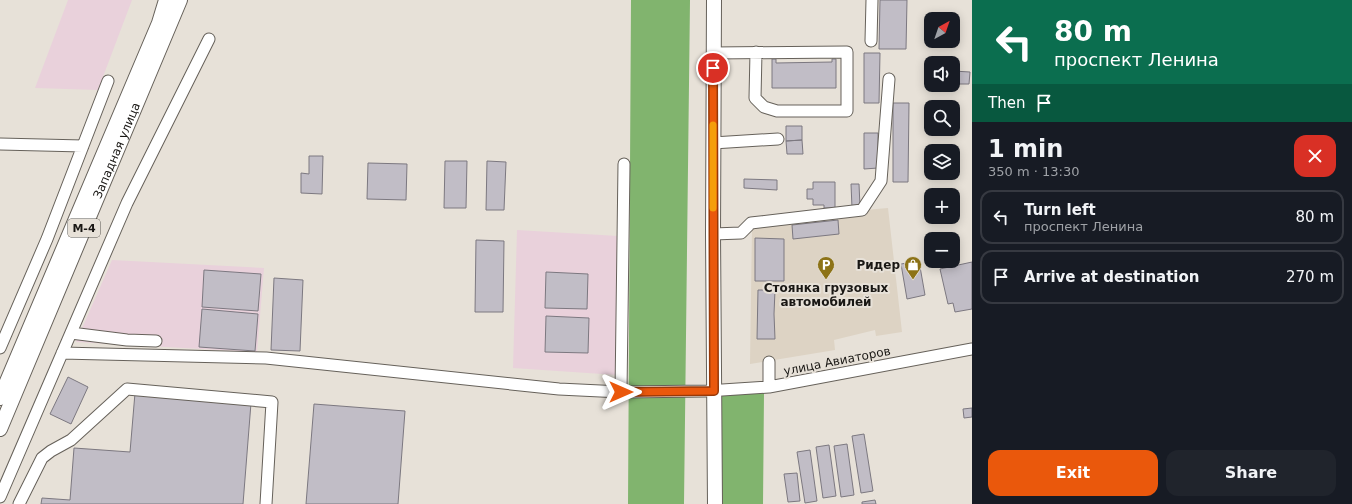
<!DOCTYPE html>
<meta charset="utf-8">
<style>
:root{--surface:#171b24;--page:#20242c;--text:#f1f3f6;--muted:#9ea1a6;--line:#363941;--accent:#ea580c}
body{margin:0;font-family:"DejaVu Sans",sans-serif;background:var(--page);color:var(--text);height:100vh;display:flex;flex-direction:column;font-size:15px;white-space:nowrap}
*{box-sizing:border-box;margin:0}
p{font-size:13px;color:var(--muted)}
.icon{flex:none;width:22px;height:22px;fill:none;stroke:currentColor;stroke-width:2;stroke-linecap:round;stroke-linejoin:round}
.map{position:relative;flex:1;overflow:hidden}
.drawer{display:flex;flex-direction:column;background:var(--surface);width:380px}
.drawer>*{flex:none}
.banner{background:#0b6e4f;color:#fff;overflow:hidden}
.needle{width:26px;rotate:40deg}
.tools{position:absolute;left:924px;top:12px;display:grid;gap:8px}
.tools a{display:grid;place-items:center;width:36px;height:36px;border-radius:8px;background:var(--surface);box-shadow:0 2px 10px #0003;font-size:20px}
.pin{position:absolute;display:grid;place-items:center;width:34px;height:34px;color:#fff;margin:-17px;border:2px solid #fff;border-radius:50%;box-shadow:0 1px 4px #0007}
.me{position:absolute;width:44px;margin:-22px;rotate:90deg;stroke-linejoin:round;filter:drop-shadow(0 0 3px #0008)}
.turn{display:flex;align-items:center;gap:14px;height:84px;padding:0 16px;font-size:18px}
.turn .icon{width:52px;height:52px;stroke-width:2.5}
.turn b{display:block;font-size:28px;line-height:34px}
.then{display:flex;align-items:center;height:38px;padding:0 16px;background:#0003;gap:8px;font-size:15px}
.round{display:grid;place-items:center;flex:none;width:42px;height:42px;border-radius:12px;background:var(--page)}
.headline{display:flex;align-items:center;justify-content:space-between;height:68px;padding:0 16px}
h1{font-size:24px;font-weight:700;line-height:30px}
.primary-button{display:flex;gap:8px;margin-top:auto;padding:8px 16px}
.primary-button a{flex:1;height:46px;border-radius:12px;background:var(--accent);color:#fff;font-size:16px;font-weight:700;line-height:46px;text-align:center}
.primary-button a+a{background:var(--page);color:var(--text)}
ul{padding:0;list-style:none}
li{display:flex;align-items:center;gap:12px;height:54px;margin:0 8px 6px;padding:0 8px;border:2px solid var(--line);border-radius:12px}
li div{flex:1}
li b{display:block;font-size:15px}
li em{font-style:normal}
main{display:flex;flex:1;min-height:0}
.map>svg:first-child{display:block}
</style>
<main>
<div class="map">
<svg width="972" height="504" viewBox="0 0 972 504">
<rect width="100%" height="100%" fill="#e7e1d8"/>
<path fill="#e9d1db" d="M68 0H132L98 90 35 88Z
M517 230 618 236 617 375 513 368Z
M112 260 264 268 257 352 76 342Z"/>
<path fill="#ddd3c4" d="M888 208 902 332 876 336 875 330 834 340 835 350 750 364 752 227 866 216 865 210Z"/>
<path fill="#81b46e" d="M631 0H690L684 504H628Z
M764 393 763 504H719L720 395Z"/>
<path fill="#c1bdc6" stroke="#7c7880" d="M880 0H907L906 49H879Z
M864 53H880L879 103H864Z
M772 59H776V63L832 62V59H836V88H772Z
M953 71 970 72 969 84H953Z
M893 103H909L908 182H893Z
M786 126H802V140L786 141Z
M864 133H878V168L864 169Z
M802 140 803 154H787L786 141Z
M309 156H323L322 194 301 193V173L309 174Z
M445 161H467L466 208H444Z
M487 161 506 162 504 210H486Z
M368 163 407 164 406 200 367 199Z
M744 179 777 180V190L744 188Z
M813 182H835V208H824V205H813V199H807V189H813Z
M851 184H859L860 207 852 208Z
M838 220 839 234 793 239 792 225Z
M755 238 784 239V281H755Z
M476 240 504 241 503 312H475Z
M919 261 925 295 907 299 901 264Z
M972 262V309L955 312 953 303 948 304 940 269Z
M204 270 261 274 258 311 202 307Z
M546 272 588 274 587 309 545 308Z
M274 278 303 280 300 351 271 350Z
M758 290H775L774 314 775 339H757Z
M202 309 258 314 255 351 199 347Z
M546 316 589 318 588 353 545 352Z
M68 377 88 387 71 424 50 414Z
M135 393 251 403 243 504H41L42 498 70 500 74 448 130 452Z
M314 404 405 411 398 504H306Z
M972 408V417L964 418 963 409Z
M864 434 873 491 861 493 852 436Z
M847 444 854 495 841 497 834 446Z
M829 445 836 496 823 498 816 447Z
M810 450 817 501 805 503 797 452Z
M797 473 800 501 788 502 784 474Z
M875 500 876 504H862V502Z"/>
<g fill="none" stroke-linecap="round" stroke-linejoin="round">
<defs>
<path id="minor" d="M871 41 872 0
M713 53 847 52V111H777L764 107 755 98 756 52
M713 143 778 139
M0 144 83 146
M713 234 741 233 751 223 862 210 881 181 889 79
M71 333 127 340 156 341
M0 348 47 239 108 81
M62 353 266 358 559 389 621 392 707 391 769 387 972 349
M769 362V387
M621 392 624 164
M0 497 127 203 209 39
M19 504 42 458 51 451 71 440 127 389 272 402 266 504"/>
<g id="major">
<path d="M714 0 713 234 715 504"/>
<path d="M0 398 159 23 166 0"/>
<path id="s1" d="M0 429 180 0"/>
</g>
</defs>
<use href="#minor" stroke="#66615a" stroke-width="13"/>
<use href="#major" stroke="#66615a" stroke-width="16"/>
<use href="#minor" stroke="#fff" stroke-width="11"/>
<use href="#major" stroke="#fff" stroke-width="14"/>
</g>
<g fill="none" stroke-linecap="round" stroke-linejoin="round">
<defs>
<path id="route" d="M621 392 714 391 713 68"/>
</defs>
<use href="#route" stroke="#983908" stroke-width="10"/>
<use href="#route" stroke="#ea580c" stroke-width="7"/>
<path stroke="#f59e0b" stroke-width="7" d="M713 208V125"/>
</g>
<defs>
<symbol id="parking-pin" viewBox="-11 -11 22 30"><path d="M0 17L-7.5 6A9.5 9.5 0 1 1 7.5 6Z" fill="#8d7317" stroke="#e7e1d8"/><path d="M-3.5-5.5H1a3.5 3.5 0 0 1 0 7H-1V5.5H-3.5ZM-1-3.4V-.6H.8a1.4 1.4 0 0 0 0-2.8Z" fill="#fff"/></symbol>
<symbol id="shop-pin" viewBox="-11 -11 22 30"><path d="M0 17L-7.5 6A9.5 9.5 0 1 1 7.5 6Z" fill="#8d7317" stroke="#e7e1d8"/><path d="M-5-2.5h2.3a2.7 3.5 0 0 1 5.4 0H5L5.5 6h-11ZM-1.5-2.5h3a1.5 2.3 0 0 0-3 0Z" fill="#fff"/></symbol>
</defs>
<g fill-rule="evenodd">
<use href="#parking-pin" x="816" y="255" width="20" height="27"/>
<use href="#shop-pin" x="903" y="255" width="20" height="27"/>
</g>
<g text-anchor="middle" dominant-baseline="central" stroke-width="4" stroke-linejoin="round" paint-order="stroke">
<rect fill="#e7e1d8" stroke="#57544f" stroke-width="1" x="68" y="219" width="32" height="18" rx="3"/>
<g font-size="11" font-weight="bold" fill="#191714">
<text x="84" y="228">М-4</text>
</g>
<g font-size="12" fill="#191714" stroke="#e7e1d8">
<text stroke="none"><textPath href="#s1" startOffset="302">Западная улица</textPath></text>
<text transform="translate(837 361) rotate(-11)">улица Авиаторов</text>
</g>
<g font-size="12" font-weight="bold" fill="#191714" stroke="#e7e1d8" text-anchor="end">
<text x="900" y="265">Ридер</text>
<text x="826" y="288" text-anchor="middle">Стоянка грузовых<tspan x="826" dy="14">автомобилей</tspan></text>
</g>
</g>
</svg>
<div class="tools">
<a><svg class="needle" viewBox="-14 -14 28 28"><path d="M0-13l5 13h-10z" fill="#e53935"/><path d="M0 13l5-13h-10z" fill="#9ea1a6"/></svg></a>
<a><svg class="icon" aria-label="sound" viewBox="0 0 24 24"><path d="M4 9h4l5-4v14l-5-4H4zM17 9q2 3 0 6"/></svg></a>
<a><svg class="icon" aria-label="search" viewBox="0 0 24 24"><circle cx="10" cy="10" r="6"/><path d="M15 15l6 6"/></svg></a>
<a><svg class="icon" aria-label="layers" viewBox="0 0 24 24"><path d="M12 4l9 5-9 5-9-5zM3 14l9 5 9-5"/></svg></a>
<a>+</a>
<a>−</a>
</div>
<div class="pin" style="left:713px;top:68px;background:#d93025"><svg class="icon" aria-label="arrive" viewBox="0 0 24 24"><path d="M6 21V4h12l-3 4 3 4H6"/></svg></div>
<svg class="me" style="left:621px;top:392px" viewBox="-20 -20 40 40"><path d="M0-17L14 15 0 8-14 15z" fill="#ea580c" stroke="#fff" stroke-width="4"/></svg>
</div>
<section class="drawer">
<div class="banner">
<div class="turn"><svg class="icon" aria-label="left" viewBox="0 0 24 24"><path d="M17 20v-9H6M10 6l-5 5 5 5"/></svg><div><b>80 m</b>проспект Ленина</div></div>
<div class="then">Then<svg class="icon" aria-label="arrive" viewBox="0 0 24 24"><path d="M6 21V4h12l-3 4 3 4H6"/></svg></div>
</div>
<div class="headline"><div><h1>1 min</h1><p>350 m · 13:30</p></div><a class="round" style="background:#d93025;color:#fff"><svg class="icon" aria-label="close" viewBox="0 0 24 24"><path d="M6 6l12 12M18 6L6 18"/></svg></a></div>
<ul>
<li><svg class="icon" aria-label="left" viewBox="0 0 24 24"><path d="M17 20v-9H6M10 6l-5 5 5 5"/></svg><div><b>Turn left</b><p>проспект Ленина</p></div><em>80 m</em></li>
<li><svg class="icon" aria-label="arrive" viewBox="0 0 24 24"><path d="M6 21V4h12l-3 4 3 4H6"/></svg><div><b>Arrive at destination</b></div><em>270 m</em></li>
</ul>
<div class="primary-button"><a>Exit</a><a>Share</a></div>
</section>
</main>
